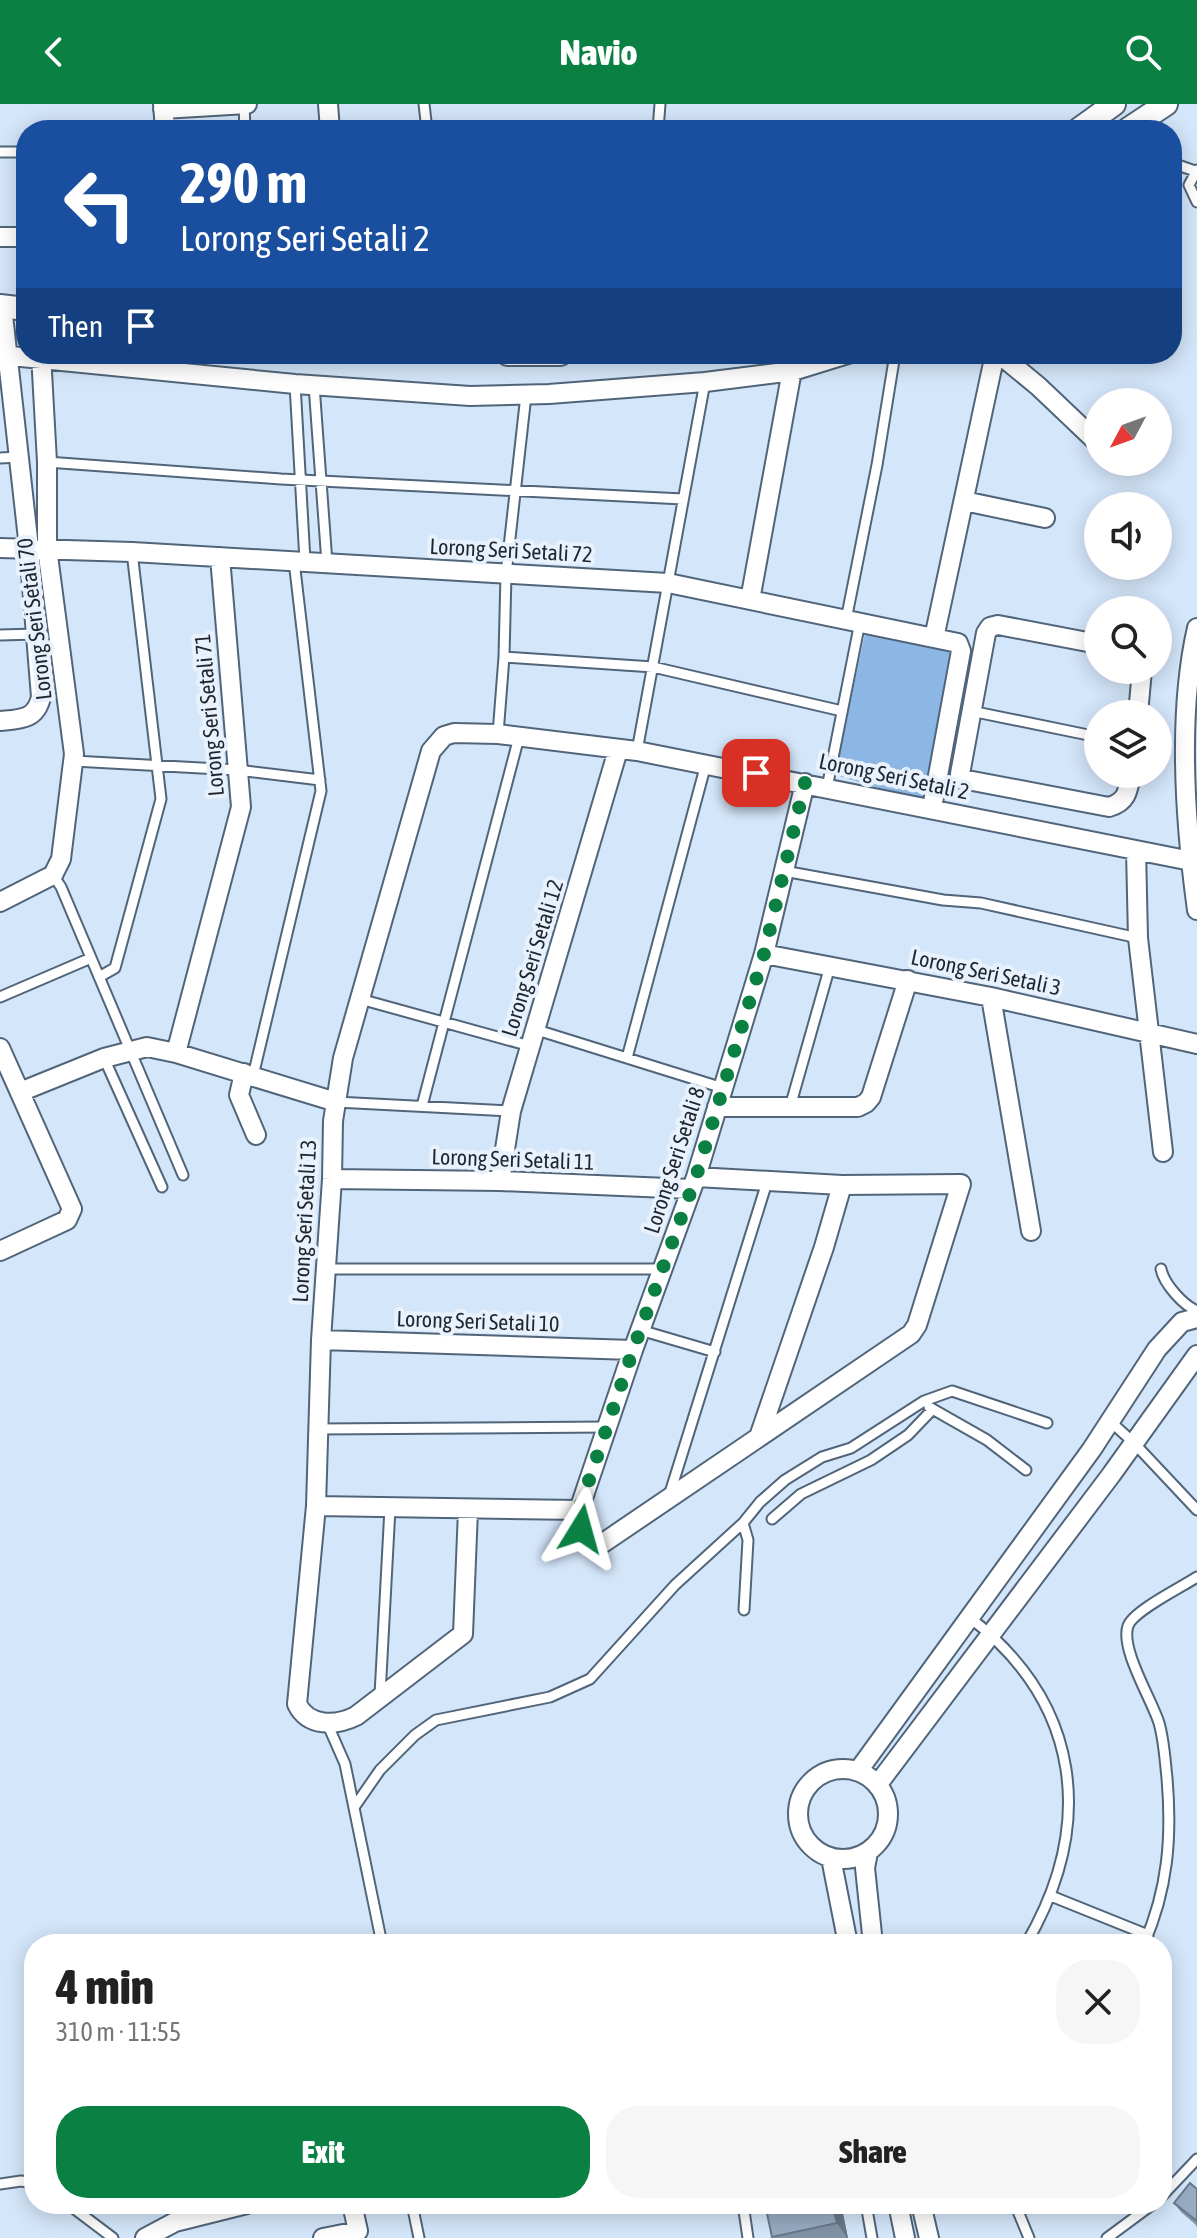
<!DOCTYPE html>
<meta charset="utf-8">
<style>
:root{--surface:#fff;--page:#f6f6f6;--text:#222;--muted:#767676;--accent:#0b8043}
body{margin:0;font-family:"Asap Condensed",sans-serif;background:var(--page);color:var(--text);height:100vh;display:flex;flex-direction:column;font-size:30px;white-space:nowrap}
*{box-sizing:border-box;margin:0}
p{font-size:26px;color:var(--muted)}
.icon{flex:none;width:44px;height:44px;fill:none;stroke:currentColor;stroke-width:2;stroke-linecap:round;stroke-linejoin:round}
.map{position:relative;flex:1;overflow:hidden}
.drawer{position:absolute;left:24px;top:1830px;width:1148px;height:280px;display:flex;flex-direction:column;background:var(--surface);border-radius:32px;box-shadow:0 4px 20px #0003}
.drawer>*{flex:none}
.guide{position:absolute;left:16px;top:16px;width:1166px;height:244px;border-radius:32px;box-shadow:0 4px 20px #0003;background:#1a4fa0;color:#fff;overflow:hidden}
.needle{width:52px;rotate:229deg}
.buttons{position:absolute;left:1084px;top:284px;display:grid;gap:16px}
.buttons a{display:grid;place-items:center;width:88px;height:88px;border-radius:50%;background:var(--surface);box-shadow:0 4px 20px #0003;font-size:40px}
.pin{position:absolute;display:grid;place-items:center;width:68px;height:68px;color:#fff;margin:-34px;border-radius:16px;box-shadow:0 4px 12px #0006}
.me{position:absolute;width:88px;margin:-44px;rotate:8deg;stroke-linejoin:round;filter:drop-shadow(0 0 6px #0008)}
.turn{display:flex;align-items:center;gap:28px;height:168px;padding:0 32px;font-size:36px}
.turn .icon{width:104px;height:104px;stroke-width:2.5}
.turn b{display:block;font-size:56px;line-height:68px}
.then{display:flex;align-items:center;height:76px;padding:0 32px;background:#0003;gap:16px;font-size:30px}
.round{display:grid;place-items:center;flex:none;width:84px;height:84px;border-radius:32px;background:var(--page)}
.summary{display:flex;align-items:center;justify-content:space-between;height:136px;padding:0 32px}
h1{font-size:48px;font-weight:800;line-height:60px}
.button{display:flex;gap:16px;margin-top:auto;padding:16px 32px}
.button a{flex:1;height:92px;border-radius:32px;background:var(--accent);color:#fff;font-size:32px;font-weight:800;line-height:92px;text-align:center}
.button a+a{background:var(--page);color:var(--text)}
header{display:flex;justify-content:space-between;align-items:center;height:104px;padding:0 32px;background:var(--accent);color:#fff;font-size:36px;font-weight:800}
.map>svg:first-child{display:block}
</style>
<header><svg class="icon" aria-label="back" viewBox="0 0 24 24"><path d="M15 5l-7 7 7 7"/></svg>Navio<svg class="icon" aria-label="search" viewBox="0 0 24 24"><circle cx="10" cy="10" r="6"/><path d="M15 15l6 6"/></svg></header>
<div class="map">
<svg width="1197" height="2134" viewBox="0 0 1197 2134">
<rect width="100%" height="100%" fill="#d4e6fa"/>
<path fill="#8cb6e3" d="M865 529 956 546 934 700 835 671Z"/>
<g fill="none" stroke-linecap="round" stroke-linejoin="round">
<defs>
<path id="service" d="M244 0 245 26
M424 0 427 26
M658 26 660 0
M0 48H26
M1172 59 1195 67
M1197 66 1189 81 1197 98
M295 280 305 457
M314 281 327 459
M0 354 19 353
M47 358 281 375 683 395
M846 516 877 361 895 250
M0 531 36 530
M504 553 653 563 842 607
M971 607 1098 633
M498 630 504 553 506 470 526 291
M637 647 705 278
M74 657 237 666 320 676
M827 684 860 518
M784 767 943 796 981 799 1138 834
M53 771 61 783 183 1071
M99 873 115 864 161 695 132 448
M0 893 91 854
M360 895 530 942
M537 926 723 984
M104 954 162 1083
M627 954 706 660
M253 972 321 687 294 457
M336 998 511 1007
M422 1002 519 633
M790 1003 830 862
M326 1165H663
M1161 1165C1164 1180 1183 1201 1197 1207
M640 1226 715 1248
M929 1303 987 1336 1026 1366
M1110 1317 1134 1339 1197 1406
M318 1325 607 1323
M669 1392 768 1075
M772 1415 801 1390 871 1356 908 1331 932 1306
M743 1419 748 1436 744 1506
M969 1513C1081 1599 1096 1720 1026 1840
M380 1591 390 1404
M327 1619 345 1660 382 1840
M355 1702 380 1666 415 1631 436 1616 550 1593 590 1575 675 1481 743 1419 760 1398 785 1376 822 1353 851 1344 924 1297 952 1287 1047 1319
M1051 1792 1148 1831
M1144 1840C1168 1785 1172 1733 1167 1674 1165 1656 1164 1636 1159 1619 1152 1596 1120 1545 1128 1522 1133 1507 1182 1483 1197 1473
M0 2080 21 2077 34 2079
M1162 2092 1197 2055
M68 2100 113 2134
M187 2100 189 2113
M412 2100 419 2134
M743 2100 748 2134
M866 2100 872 2134
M1015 2100 1029 2134
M1107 2134 1153 2100"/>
<path id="minor" d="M163 0 165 26
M328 0 330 26
M163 5 247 0
M0 133H26
M999 250 1038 282 1098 339
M0 251 295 280 470 292 549 290 705 278 793 267 848 250
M964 397 1045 414
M0 444 132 448 668 479 958 539 961 547 932 704
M750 496 795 250
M1197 524C1177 611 1185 718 1197 806
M934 534 995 250
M1098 540 998 521 990 523 986 529 960 670 962 675 1109 703C1127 698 1128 687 1131 670
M1138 610 1142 566
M0 617C20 615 36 616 41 593L29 444 2 202
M1136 746 1138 834 1163 1048
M0 798 53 771 61 755 74 650 47 444V358L41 250
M764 850 991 893 1197 940
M991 893 1031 1127
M0 944 72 1105 67 1116 0 1147
M176 949 241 703 220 453
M244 969 239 991 256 1031
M20 988 104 954 147 943 176 949 336 998
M717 1003H858L866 999 871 993 908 876
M696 1073 842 1081 961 1080 917 1221 911 1230 603 1439 590 1441 581 1425 579 1406 633 1246 696 1073 764 850 805 679
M332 1075 500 1077 691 1085
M500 1077 511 1007 618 646
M321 1236 633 1246
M760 1330 824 1143 842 1081
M316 1402 579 1406
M468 1406 463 1530 356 1612C336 1622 308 1623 297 1600L316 1402 321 1236 332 1075 333 1017 343 954 431 647 444 632 454 629 498 630 637 647 1191 757
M798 1710a45 45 0 1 1 90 0a45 45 0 1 1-90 0Z
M858 1667 1092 1345 1157 1245 1182 1218 1197 1214
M878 1680 1111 1371 1197 1251
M868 1748 865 1764 873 1840
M831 1754 848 1840
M898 2100 905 2134
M921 2100 929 2134
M145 2134 175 2118 247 2100
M323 2134 358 2127 352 2100"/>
<path id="tertiary" d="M1078 26 1114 0
M1127 26 1166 0
M0 202 26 205
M508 250H560"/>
</defs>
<use href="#service" stroke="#51657a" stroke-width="13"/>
<use href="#minor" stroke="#51657a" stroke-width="22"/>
<use href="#tertiary" stroke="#51657a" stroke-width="26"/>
<use href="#service" stroke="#fff" stroke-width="9"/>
<use href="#minor" stroke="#fff" stroke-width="18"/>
<use href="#tertiary" stroke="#fff" stroke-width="22"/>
</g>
<path fill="#8193a7" d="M1197 2085V2123L1195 2120 1181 2108 1174 2099Z
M765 2100H841L848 2134H773Z"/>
<path fill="#697888" d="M832 2100H841L848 2134H847L837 2119Z"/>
<path fill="#96abc2" stroke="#697888" stroke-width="2" d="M1190 2079 1197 2085V2117L1174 2099Z
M765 2100H832L837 2119 772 2133Z"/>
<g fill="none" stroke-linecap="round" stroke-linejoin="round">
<path stroke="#0b8043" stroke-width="14" stroke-dasharray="0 25.2" d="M581 1425 579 1406 633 1246 696 1073 764 850 805 679 756 669"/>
</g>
<g text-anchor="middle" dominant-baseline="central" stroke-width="8" stroke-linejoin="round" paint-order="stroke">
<g font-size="22" fill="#1e262f" stroke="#e9f2fc">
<text transform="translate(511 446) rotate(3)">Lorong Seri Setali 72</text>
<text transform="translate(34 515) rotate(-97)">Lorong Seri Setali 70</text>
<text transform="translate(209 611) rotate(-95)">Lorong Seri Setali 71</text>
<text transform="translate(894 672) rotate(12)">Lorong Seri Setali 2</text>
<text transform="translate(532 854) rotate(-73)">Lorong Seri Setali 12</text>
<text transform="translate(986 868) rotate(12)">Lorong Seri Setali 3</text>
<text transform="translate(513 1055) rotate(2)">Lorong Seri Setali 11</text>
<text transform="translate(674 1056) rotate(-72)">Lorong Seri Setali 8</text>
<text transform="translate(304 1117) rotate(-87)">Lorong Seri Setali 13</text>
<text transform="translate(478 1217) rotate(2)">Lorong Seri Setali 10</text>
</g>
</g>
</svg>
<div class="buttons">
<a><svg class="needle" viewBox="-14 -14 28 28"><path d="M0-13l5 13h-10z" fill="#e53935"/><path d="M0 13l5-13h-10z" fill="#767676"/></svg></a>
<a><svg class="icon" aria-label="sound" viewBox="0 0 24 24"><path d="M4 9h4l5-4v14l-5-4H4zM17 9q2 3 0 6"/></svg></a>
<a><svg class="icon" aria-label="search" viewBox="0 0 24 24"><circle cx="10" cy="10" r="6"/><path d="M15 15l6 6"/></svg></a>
<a><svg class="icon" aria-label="layers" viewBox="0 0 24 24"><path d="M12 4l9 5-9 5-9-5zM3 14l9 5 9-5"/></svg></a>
</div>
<div class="pin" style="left:756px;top:669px;background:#d93025"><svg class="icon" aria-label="arrive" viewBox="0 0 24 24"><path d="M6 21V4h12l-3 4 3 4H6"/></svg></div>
<svg class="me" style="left:581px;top:1425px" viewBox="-20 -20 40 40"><path d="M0-17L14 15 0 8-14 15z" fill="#0b8043" stroke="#fff" stroke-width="4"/></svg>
<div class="guide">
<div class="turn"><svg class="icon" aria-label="left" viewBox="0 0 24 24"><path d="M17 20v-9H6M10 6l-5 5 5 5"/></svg><div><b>290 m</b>Lorong Seri Setali 2</div></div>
<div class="then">Then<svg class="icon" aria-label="arrive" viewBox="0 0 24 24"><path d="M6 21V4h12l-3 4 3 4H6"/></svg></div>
</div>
<section class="drawer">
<div class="summary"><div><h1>4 min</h1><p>310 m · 11:55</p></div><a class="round"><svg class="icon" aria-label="close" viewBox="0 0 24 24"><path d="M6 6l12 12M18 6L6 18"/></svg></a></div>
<div class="button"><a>Exit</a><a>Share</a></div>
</section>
</div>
